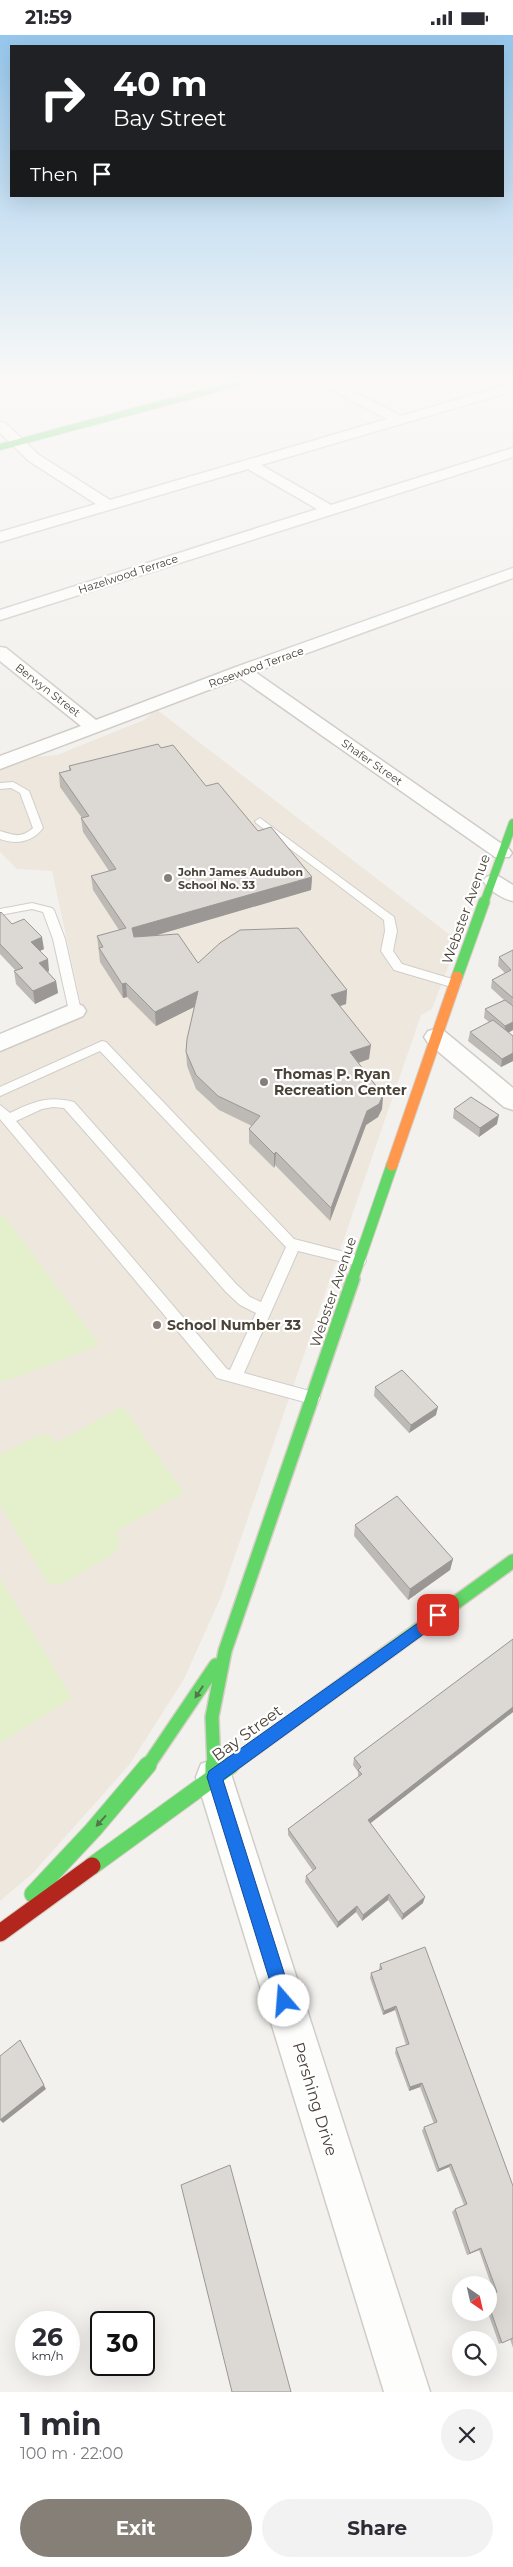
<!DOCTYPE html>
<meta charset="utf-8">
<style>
:root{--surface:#fff;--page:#f2f2f3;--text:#2b2b33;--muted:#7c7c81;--accent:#867f78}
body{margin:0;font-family:Montserrat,sans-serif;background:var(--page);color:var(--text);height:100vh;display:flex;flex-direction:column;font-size:19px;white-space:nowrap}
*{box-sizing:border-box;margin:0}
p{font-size:16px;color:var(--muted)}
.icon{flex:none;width:28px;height:28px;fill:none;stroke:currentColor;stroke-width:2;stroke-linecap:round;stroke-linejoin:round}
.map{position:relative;height:2357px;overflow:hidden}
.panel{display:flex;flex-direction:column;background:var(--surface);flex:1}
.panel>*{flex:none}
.hud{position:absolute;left:10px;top:10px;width:494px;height:152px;border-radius:0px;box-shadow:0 5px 20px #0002;background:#202124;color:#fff;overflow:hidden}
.needle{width:32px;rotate:146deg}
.buttons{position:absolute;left:452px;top:2241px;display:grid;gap:10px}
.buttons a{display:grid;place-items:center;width:45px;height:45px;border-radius:50%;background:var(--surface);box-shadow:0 5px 20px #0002;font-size:25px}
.speed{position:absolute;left:15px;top:2276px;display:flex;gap:10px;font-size:25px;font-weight:700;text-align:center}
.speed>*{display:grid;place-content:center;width:65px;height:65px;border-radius:50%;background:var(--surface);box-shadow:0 5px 20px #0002;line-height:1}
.speed small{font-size:12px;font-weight:400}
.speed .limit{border:2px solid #111;border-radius:8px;background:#fff;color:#111}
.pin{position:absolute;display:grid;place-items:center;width:42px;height:42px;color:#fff;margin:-21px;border-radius:10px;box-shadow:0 2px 8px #0006}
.me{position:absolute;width:55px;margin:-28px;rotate:342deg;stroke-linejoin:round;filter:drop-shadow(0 0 4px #0008)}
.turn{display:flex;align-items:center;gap:18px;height:105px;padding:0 20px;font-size:22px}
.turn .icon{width:65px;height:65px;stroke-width:2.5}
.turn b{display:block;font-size:35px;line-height:42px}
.then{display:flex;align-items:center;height:48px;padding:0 20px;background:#0003;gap:10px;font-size:19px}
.round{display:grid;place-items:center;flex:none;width:52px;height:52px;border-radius:26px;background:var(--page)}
.overview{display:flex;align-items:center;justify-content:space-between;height:85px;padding:0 20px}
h1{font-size:30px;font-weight:700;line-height:38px}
.action{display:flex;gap:10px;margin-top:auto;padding:10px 20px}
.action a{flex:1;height:58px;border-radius:30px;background:var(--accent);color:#fff;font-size:20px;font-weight:700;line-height:58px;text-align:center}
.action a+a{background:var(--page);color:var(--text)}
.status{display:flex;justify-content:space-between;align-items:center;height:35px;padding:0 25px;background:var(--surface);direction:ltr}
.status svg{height:14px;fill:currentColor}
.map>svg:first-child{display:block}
</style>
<div class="status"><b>21:59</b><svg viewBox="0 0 49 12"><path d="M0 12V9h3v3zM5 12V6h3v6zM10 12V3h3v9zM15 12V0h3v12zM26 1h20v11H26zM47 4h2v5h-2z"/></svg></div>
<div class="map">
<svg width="513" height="2357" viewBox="0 0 513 2357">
<rect width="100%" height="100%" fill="#f3f1ee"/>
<path fill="#eee7dd" d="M156 674 458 906 432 974 421 980 220 1564 184 1644 130 1729 33 1838 0 1866V1017L83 979 52 836 17 834 0 817V735L35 722 57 720 144 685Z"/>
<path fill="#e4efcc" d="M0 1182 6 1183 100 1310 9 1345 0 1346Z
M123 1371 184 1458 115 1497 120 1505 116 1517 61 1550 47 1547 0 1470V1420L39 1400 51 1401 56 1408Z
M0 1543 72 1663 0 1708Z"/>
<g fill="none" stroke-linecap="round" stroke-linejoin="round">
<defs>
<path id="lane" d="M13 747 29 756 43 793C33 807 16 810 0 804V796C13 800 21 804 33 793L20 758 11 753 0 754V748Z
M260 783 394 882 397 896 393 916 402 929 459 946 461 949 459 952 455 953 394 935 381 916 385 896 384 885 256 788 255 786Z
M32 868 52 873 54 875 65 904 81 976 79 979H71L69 976 53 904 43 877 32 874 0 880V874Z
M102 1006 106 1007 294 1204 364 1222 366 1226 364 1230 359 1231 298 1216 244 1338 317 1358 320 1363 317 1368 312 1369 217 1343 0 1084V1070L10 1078C32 1067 49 1060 74 1067L236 1249 250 1262 261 1267 286 1212 100 1016 0 1061V1052ZM53 1072 64 1073 226 1257 240 1270 256 1278 230 1335 227 1334 16 1086 42 1074Z"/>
<path id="street" d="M315 346H332L401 381 513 348V356L261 430 331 470 513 413V422L0 585V575L317 474 248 434 0 507V497L96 469 29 426 0 398V387L5 388 39 420 110 465 387 384Z
M513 533V543L255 637 509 814 512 818 509 822H495L240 643 0 734V721L81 691 0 626V612L6 613 96 685 236 632Z
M493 840 500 842 513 850V866C502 864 489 855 483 846L486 842Z
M75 968 83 971 86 976 83 981 0 1016V999Z
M436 994 444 996 513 1053V1075L504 1072 428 1008 424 1002 428 996Z
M214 1724 227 1729 232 1742 430 2357H384L196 1742 201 1729Z"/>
<path id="fast-far4" d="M0 412 246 346"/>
<path id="fast-far3" d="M484 868 513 788"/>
<path id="fast-far2" d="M457 942 484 867
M352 1246 392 1130"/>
<path id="fast-far1" d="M147 1732 216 1630
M214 1732 212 1682 225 1616 353 1244
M229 1732 513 1526"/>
<path id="fast" d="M214 1730V1742
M92 1831 231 1730
M33 1859 93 1795 148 1730"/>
<path id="slow" d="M392 1130 457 942"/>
<path id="jam" d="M0 1898 92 1831"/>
</defs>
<use href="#lane" stroke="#d0cdc9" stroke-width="2"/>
<use href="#street" stroke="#d0cdc9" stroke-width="3"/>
<use href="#fast-far4" stroke="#d5cfc5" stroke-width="8"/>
<use href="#fast-far3" stroke="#d5cfc5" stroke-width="10"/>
<use href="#fast-far2" stroke="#d5cfc5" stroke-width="13"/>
<use href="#fast-far1" stroke="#d5cfc5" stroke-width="16"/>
<use href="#fast" stroke="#d5cfc5" stroke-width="19"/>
<use href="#slow" stroke="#d5cfc5" stroke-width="13"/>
<use href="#jam" stroke="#d5cfc5" stroke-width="19"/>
<use href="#lane" fill="#fdfdfc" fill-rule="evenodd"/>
<use href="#street" fill="#fdfdfc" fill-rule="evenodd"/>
<use href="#fast-far4" stroke="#63d668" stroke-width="6"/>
<use href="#fast-far3" stroke="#63d668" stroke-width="8"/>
<use href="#fast-far2" stroke="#63d668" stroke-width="11"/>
<use href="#fast-far1" stroke="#63d668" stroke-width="13"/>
<use href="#fast" stroke="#63d668" stroke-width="17"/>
<use href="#slow" stroke="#ff974d" stroke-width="11"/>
<use href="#jam" stroke="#b3261e" stroke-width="17"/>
</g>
<path fill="#bdbab6" d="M161 713 312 842 311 855 157 900 198 928 347 955 346 969 340 971 369 1024 358 1028 383 1060 382 1074 378 1082 366 1090 330 1186 275 1130 274 1133 249 1108V1094L252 1091 219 1075 196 1054 187 1031 186 1017 194 972 156 991 127 962 123 963 100 927 97 901 119 895 93 855 91 841 109 836 83 797 81 783H82L60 752 59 738 69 735V731Z
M0 878 12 889 44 914 40 916 49 936 48 937 56 946 58 958 35 969 16 949 14 936H16L0 919Z
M513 915V995L508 998 513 1001V1026L501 1032 468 1006 470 997 489 987 484 983 485 974 504 965 491 953 492 945 505 938 498 931 499 922Z
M454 1074 497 1089 479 1102 453 1083Z
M375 1352 436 1380 409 1398 374 1361Z
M355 1490 453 1524 450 1535 408 1565 354 1501Z
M513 1604V1677L370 1788 423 1868 402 1885 388 1865 362 1886 356 1877 337 1893 305 1847 306 1841 313 1836 288 1800V1794L358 1742V1737L353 1730 354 1723Z
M380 1929 513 2151V2313L510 2304 499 2309 488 2278H489V2260L494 2258 479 2215 467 2220 452 2177 455 2174 464 2170 449 2132 437 2137 422 2096 424 2092 434 2089 420 2052 409 2056 395 2018 396 2013 406 2010 395 1975 383 1980 370 1943 371 1938 379 1935Z"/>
<path fill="#9a9794" d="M312 842 311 855 133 907 132 893Z
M42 902 44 914 33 919 31 907Z
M48 924 49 936 41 940 39 928Z
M56 946 58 958 35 969 33 956Z
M126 948 127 962 123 963 122 949Z
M347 955 346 969 331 974V960Z
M198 956V970L156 991 155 977Z
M513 987V995L504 1000 505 991Z
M371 1010 369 1024 349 1031 350 1017Z
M513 1018V1026L501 1032 502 1024Z
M383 1060 382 1074 378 1082 366 1090 330 1186 331 1173 367 1076Z
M499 1080 497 1089 479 1102 480 1093Z
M276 1117 275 1130 274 1133V1119Z
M438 1372 436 1380 409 1398 411 1390Z
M453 1524 450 1535 408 1565 410 1554Z
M513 1672V1677L367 1791 368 1785Z
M389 1859 388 1865 362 1886 363 1880Z
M425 1862 423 1868 402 1885 403 1879Z
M357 1871 356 1877 337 1893 338 1887Z
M396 1971 395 1975 383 1980 384 1976Z
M20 2005 46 2054 3 2088 0 2085Z
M422 2048 420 2052 409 2056 410 2052Z
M451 2129 449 2132 437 2137 439 2134Z
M481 2213 479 2215 467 2220 470 2218Z"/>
<path fill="#dcd8d4" stroke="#9a9794" d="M158 709 161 713 173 710 206 751 218 748 258 796 271 792 312 842 132 893 134 902 178 899 198 928 220 908 240 895 298 893 347 955 331 960 371 1010 350 1017 383 1060 379 1069 367 1076 331 1173 276 1117 274 1119 249 1094 260 1081 218 1061 196 1040 186 1017 187 1004 198 956 155 977 126 948 122 949 99 913 103 912 97 901 126 893 91 841 116 834 81 783 89 781 59 738 71 735 69 731Z
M1 877 12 889 24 884 42 902 31 907 48 924 39 928 56 946 33 956 14 936 23 933 0 909V878Z
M513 915V963L492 945 511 935 499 922Z
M505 965 513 971V987L505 991 485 974Z
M493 985 513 1001V1018L502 1024 470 997Z
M471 1062 499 1080 480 1093 454 1074Z
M402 1335 438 1372 411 1390 375 1352Z
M397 1461 453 1524 410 1554 355 1490Z
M513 1604V1672L368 1785 425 1862 403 1879 389 1859 363 1880 357 1871 338 1887 306 1841 316 1833 288 1794 362 1739 358 1735 361 1732 354 1723Z
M425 1912 513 2151V2303L502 2308 489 2271V2260L497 2257 481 2213 470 2218 455 2174 467 2169 451 2129 439 2134 424 2092 437 2087 422 2048 410 2052 396 2013 409 2009 396 1971 384 1976 371 1938 382 1934 380 1929Z
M20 2005 44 2050 0 2085V2021Z
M230 2130 291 2357H232L181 2150Z"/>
<defs><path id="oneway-solid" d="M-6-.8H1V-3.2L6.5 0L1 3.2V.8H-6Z" transform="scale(1.25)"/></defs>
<g fill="#537649">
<use href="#oneway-solid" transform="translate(199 1657) rotate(123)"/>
<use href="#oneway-solid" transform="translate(101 1786) rotate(132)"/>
</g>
<linearGradient id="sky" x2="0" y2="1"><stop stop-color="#96c7ed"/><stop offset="0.51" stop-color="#faf9f7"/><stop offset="1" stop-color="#faf9f7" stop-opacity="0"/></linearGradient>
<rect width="513" height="676" fill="url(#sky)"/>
<path fill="#1a73e8" stroke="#114b97" d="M438 1574 443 1576 445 1580 443 1585 223 1745 293 1966 290 1971 284 1974 279 1971 276 1966 207 1742 209 1736Z"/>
<g fill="#867f78" stroke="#fff" stroke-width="2">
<circle cx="168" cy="843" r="5"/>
<circle cx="264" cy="1047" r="5"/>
<circle cx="157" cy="1290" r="5"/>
</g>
<g text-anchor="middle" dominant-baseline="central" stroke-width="4.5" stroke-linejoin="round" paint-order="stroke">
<g font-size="11" fill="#4b4238" stroke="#fff">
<text transform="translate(128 539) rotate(-18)">Hazelwood Terrace</text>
<text transform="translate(256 632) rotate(-20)">Rosewood Terrace</text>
<text transform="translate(48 655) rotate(38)">Berwyn Street</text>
<text transform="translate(372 727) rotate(35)">Shafer Street</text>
</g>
<g font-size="11" font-weight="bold" fill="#4b4238" stroke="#fff" text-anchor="start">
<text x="178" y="837">John James Audubon<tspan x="178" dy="13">School No. 33</tspan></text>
</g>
<g font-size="14" fill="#4b4238" stroke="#fff">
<text transform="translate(466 874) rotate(-70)">Webster Avenue</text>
<text transform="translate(333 1257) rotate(-71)">Webster Avenue</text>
</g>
<g font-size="14" font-weight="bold" fill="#4b4238" stroke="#fff" text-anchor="start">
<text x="274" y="1039">Thomas P. Ryan<tspan x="274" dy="16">Recreation Center</tspan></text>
<text x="167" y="1290">School Number 33</text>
</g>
<g font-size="16" fill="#4b4238" stroke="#fff">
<text transform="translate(247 1698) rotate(-36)">Bay Street</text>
<text transform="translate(315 2064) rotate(73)">Pershing Drive</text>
</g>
</g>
</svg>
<div class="buttons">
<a><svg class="needle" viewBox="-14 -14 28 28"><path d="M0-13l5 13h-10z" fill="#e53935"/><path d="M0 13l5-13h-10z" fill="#7c7c81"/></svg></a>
<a><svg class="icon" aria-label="search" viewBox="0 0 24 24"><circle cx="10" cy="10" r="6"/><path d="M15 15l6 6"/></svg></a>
</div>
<div class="speed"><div>26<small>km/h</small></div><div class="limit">30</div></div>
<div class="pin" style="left:438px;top:1580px;background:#d93025"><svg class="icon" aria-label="arrive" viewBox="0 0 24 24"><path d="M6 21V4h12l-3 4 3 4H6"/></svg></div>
<svg class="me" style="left:284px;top:1966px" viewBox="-20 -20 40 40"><circle r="19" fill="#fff"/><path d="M0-13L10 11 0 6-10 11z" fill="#1a73e8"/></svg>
<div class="hud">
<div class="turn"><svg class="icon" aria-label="right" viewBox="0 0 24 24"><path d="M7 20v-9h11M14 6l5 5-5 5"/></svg><div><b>40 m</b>Bay Street</div></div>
<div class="then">Then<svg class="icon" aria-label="arrive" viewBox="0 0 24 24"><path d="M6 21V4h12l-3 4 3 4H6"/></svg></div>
</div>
</div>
<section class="panel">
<div class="overview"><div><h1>1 min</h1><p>100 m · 22:00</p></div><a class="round"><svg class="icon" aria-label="close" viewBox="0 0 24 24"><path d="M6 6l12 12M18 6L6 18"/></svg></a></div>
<div class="action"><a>Exit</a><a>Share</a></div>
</section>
